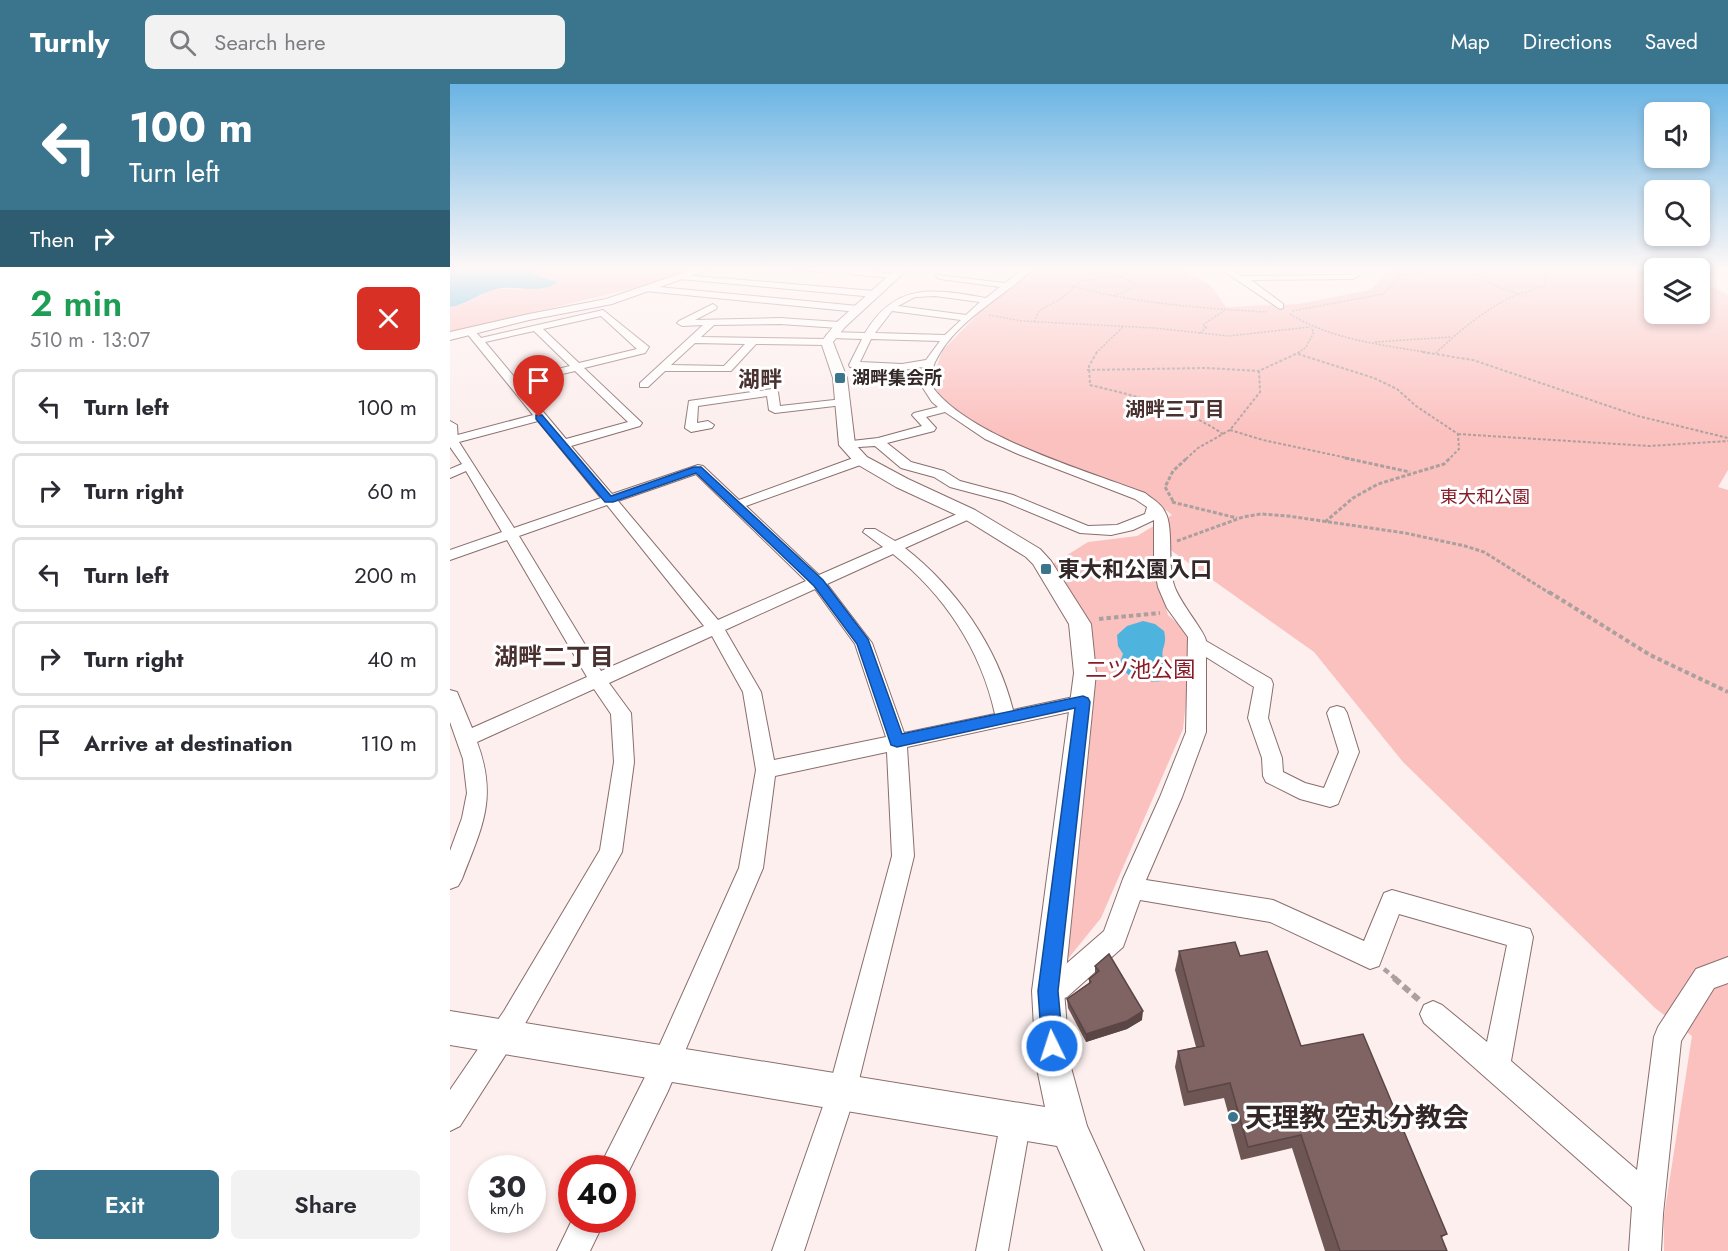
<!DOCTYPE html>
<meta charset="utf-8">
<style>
:root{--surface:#fff;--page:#f2f2f3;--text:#2b2b33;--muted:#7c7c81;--line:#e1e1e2;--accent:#3a748d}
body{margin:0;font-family:Jost,"Noto Sans JP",sans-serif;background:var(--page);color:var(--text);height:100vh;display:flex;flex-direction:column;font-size:22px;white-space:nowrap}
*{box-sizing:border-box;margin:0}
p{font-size:20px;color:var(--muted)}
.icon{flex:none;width:33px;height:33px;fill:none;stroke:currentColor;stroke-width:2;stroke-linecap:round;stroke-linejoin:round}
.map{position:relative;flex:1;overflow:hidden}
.sheet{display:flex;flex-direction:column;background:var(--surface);width:450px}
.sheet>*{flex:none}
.hud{background:#3a748d;color:#fff;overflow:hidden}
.buttons{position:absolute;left:1194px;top:18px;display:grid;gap:12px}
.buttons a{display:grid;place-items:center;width:66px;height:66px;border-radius:9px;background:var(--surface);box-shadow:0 3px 9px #0003;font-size:30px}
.speed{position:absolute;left:18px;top:1071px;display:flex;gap:12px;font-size:30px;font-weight:700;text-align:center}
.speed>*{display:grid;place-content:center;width:78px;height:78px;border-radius:50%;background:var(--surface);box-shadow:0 3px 9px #0003;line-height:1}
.speed small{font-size:15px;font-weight:400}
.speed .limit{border:9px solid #d22;background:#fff;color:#111}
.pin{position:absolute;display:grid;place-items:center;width:51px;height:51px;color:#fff;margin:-62px -26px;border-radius:50% 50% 50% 0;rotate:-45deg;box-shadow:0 0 6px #0007}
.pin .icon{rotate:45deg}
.me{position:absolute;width:66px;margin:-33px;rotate:356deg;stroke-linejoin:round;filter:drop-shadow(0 0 4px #0008)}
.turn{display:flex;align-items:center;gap:21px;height:126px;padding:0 30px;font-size:27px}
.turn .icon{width:78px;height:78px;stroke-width:2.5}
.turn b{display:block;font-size:42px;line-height:51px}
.then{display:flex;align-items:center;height:57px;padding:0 30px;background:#0003;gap:12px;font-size:22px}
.round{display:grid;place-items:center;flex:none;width:63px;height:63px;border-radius:9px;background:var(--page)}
.head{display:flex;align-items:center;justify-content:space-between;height:102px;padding:0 30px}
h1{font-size:36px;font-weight:600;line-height:45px;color:#1e9e55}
.action{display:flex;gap:12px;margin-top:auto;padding:12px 30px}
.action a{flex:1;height:69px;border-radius:9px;background:var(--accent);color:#fff;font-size:24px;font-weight:600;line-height:69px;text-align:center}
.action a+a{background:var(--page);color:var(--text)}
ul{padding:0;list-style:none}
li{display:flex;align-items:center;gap:18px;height:75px;margin:0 12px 9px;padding:0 18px;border:3px solid var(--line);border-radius:9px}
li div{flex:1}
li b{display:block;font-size:22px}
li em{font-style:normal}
header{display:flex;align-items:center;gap:36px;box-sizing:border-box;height:84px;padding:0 30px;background:var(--accent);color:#fff}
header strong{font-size:28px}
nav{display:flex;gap:33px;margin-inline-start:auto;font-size:21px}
.search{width:420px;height:54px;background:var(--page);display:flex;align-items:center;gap:15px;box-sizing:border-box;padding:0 21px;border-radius:9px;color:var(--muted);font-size:22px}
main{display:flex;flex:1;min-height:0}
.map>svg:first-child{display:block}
</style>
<header>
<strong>Turnly</strong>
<div class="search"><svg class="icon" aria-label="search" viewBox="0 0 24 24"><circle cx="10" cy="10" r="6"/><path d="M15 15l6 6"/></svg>Search here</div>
<nav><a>Map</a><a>Directions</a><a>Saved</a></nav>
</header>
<main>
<section class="sheet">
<div class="hud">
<div class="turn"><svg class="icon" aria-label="left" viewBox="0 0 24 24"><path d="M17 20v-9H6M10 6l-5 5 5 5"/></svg><div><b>100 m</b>Turn left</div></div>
<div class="then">Then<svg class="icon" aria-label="right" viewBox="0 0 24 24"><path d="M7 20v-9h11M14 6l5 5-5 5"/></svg></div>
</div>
<div class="head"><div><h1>2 min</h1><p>510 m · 13:07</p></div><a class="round" style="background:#d93025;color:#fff"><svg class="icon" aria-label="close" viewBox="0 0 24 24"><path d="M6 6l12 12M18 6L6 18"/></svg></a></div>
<ul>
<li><svg class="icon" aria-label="left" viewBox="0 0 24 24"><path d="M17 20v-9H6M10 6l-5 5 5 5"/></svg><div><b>Turn left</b></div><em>100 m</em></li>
<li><svg class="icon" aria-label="right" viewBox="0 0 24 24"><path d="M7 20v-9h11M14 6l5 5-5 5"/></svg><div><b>Turn right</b></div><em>60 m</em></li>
<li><svg class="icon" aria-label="left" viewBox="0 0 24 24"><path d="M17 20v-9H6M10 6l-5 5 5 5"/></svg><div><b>Turn left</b></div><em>200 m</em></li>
<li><svg class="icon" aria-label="right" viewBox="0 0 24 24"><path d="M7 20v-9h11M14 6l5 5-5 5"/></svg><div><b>Turn right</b></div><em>40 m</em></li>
<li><svg class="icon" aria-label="arrive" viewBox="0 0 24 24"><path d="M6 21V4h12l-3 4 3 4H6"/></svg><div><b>Arrive at destination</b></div><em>110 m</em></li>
</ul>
<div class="action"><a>Exit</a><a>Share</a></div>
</section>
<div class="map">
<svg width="1278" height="1167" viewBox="0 0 1278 1167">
<rect width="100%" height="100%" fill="#fcefee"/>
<path fill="#fbc1bf" d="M94 184H241L197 201 0 248V223L15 219 44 205 90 204 102 195 82 190Z
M586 184H729L760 201 776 223 849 220 920 206 935 190 948 184H1207H1204V230H1250V200L1266 204 1278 211V386L1268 403 1278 406V1167H1214V1132L1242 952 1205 924 953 678 864 568 705 455 704 485 718 531 743 553 733 645 651 834 617 876 644 617 641 542 603 480 638 458 687 452 722 431 701 414 546 352 500 322 481 300 492 267 530 228Z"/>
<path fill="#4eb4de" d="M0 184H94L82 190 108 198C94 210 69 202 53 204 33 206 19 220 0 223Z
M693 537 705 540 714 547C719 567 704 564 720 588L712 597C693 599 677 597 670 578L673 570 668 562 667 551 677 542Z"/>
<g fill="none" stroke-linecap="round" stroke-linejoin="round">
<defs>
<path id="minor" d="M325 184H379L372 188Z
M403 184 442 190 446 192 442 194 400 190 399 188Z
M574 184H584C553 214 505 236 485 278 482 284 482 294 481 301 516 352 637 387 695 409 702 415 711 419 715 428 724 443 717 479 724 501 729 518 756 549 756 557L821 595 823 600 818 634 832 674 833 688 855 699 874 704 889 668 877 629 880 624 887 622 894 624 897 629 909 668 888 720 880 723 850 715 816 698 813 692 812 674 798 634 804 603 756 573V648L732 713 696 796 823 816 914 857 934 809 942 806 1080 845 1083 853 1061 977 1187 1086 1204 953 1208 943 1246 885 1278 873V899L1264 904 1231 957 1213 1130 1211 1167H1179L1182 1123 974 939 970 930 974 921 983 917 992 921 1037 958 1057 861 949 830 929 882 920 885 820 838 690 816 673 863 617 913 598 920 589 916 585 907 589 898 601 893 654 847 673 795 710 713 736 648 738 553 717 524 708 503 704 480V436L683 446 661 451 630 449 553 417 500 403 484 393 451 384 425 362 393 364 391 361 393 358 428 354 472 342 462 331 464 329 488 323 482 318 471 301 473 283 452 286 400 283 399 281 412 255 381 254 376 251 381 248 415 249C446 197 484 205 536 214L550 203 490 195 486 193 487 191 555 199ZM485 212 530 218 516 231 448 222 465 213ZM442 227 511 236 495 251 425 249ZM421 255 490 257 476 276 452 280 410 278ZM495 328 535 355 568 370 685 415 697 423 695 430 667 441 638 442 563 411 510 397 494 387 461 378 437 359 484 347 486 344 476 333Z
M769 184H780L792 192 901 191 897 184H905L910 191 903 195 801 196 833 220V224L830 225Z
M233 191 424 207 428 210 424 213 230 195V191Z
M198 202 408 222 412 225 408 228 195 207 194 205Z
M263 220 267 223 266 225 245 236 330 234 389 238 394 241 389 244 330 240 264 241 251 253 377 255 382 258 377 261 306 260 281 287H215L198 303H190V299L253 241 232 242 227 239 229 237ZM245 259 295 260 274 282 221 281Z
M153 226 199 263 195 269 134 284 192 339 190 342 121 362 162 410 248 381 253 382 289 416 406 373H416L417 376 416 379 296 422 369 491 433 463 413 448 415 445H425L445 457 514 427H524L526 430 524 433 455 464C506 504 547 562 563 626L633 611 640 613 642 618 640 623 633 625 457 663 464 772 406 1008 354 1167H322L378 1008 442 772 437 668 325 692 313 784 218 1007 175 1095 172 1096V1084H149L198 987 289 784 306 686 293 608 262 552 159 599 181 629 184 678 172 768 72 945 10 1042 0 1047V1006L54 927 150 766 164 678 161 630 144 605 27 658C48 714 32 743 12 795L8 802 0 805V767L12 734 17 709 13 675 0 638V606L7 608 22 644 137 593 57 456 0 476V466L52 448 16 387 0 394V385L12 380 0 363V353L83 331 15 247 23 245 31 254ZM151 232 187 265 129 279 93 245ZM84 247 120 282 66 295 35 258ZM125 287 178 338 116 355 70 300ZM88 337 151 414 64 444 9 358ZM246 390 356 497 268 536 168 417ZM157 421 254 542 151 587 69 452ZM443 470C494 510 531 566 545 630L454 649 422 559 377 500ZM365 505 405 560 436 653 324 676 311 608 275 546Z
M322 305 328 308 330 322 393 315 399 318 393 321 325 329 319 326 317 312 248 322 247 339 258 337 264 341 262 344 241 348 235 344 239 317Z
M566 1021 576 1026 581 1036 558 1167H526L551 1036 556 1026Z
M122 1136H155L140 1167H107Z"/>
<path id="tertiary" d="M247 184H263L162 220 79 236 0 256V248L79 230 156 215Z
M447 184H459L395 243 383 258 397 294 405 360 417 373 458 395 525 426 590 465 601 477 641 540 646 589 614 907 620 980 637 1042 694 1167H653L607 1062 0 961V927L595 1023 586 980 582 907 624 589 619 540 583 480 576 473 513 434 446 403 405 379 389 361 383 294 371 258 387 238Z
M0 337 7 341 8 358 0 363Z"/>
</defs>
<use href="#minor" stroke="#8a6e6d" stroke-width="2"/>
<use href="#tertiary" stroke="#8a6e6d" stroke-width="2"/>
<path stroke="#aca09f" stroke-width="1.5" stroke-dasharray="2 1.5" stroke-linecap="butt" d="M1016 184 1047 203 1069 210
M622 202C688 220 749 224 817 228
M664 212 681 205 686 200 669 192
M842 227 933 210 950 192 1014 184
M840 230C882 256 933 261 981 269
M539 231 572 237 704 244 779 252 860 243
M584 238 589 227 612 214 631 197 669 192 658 184
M750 249 757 243 753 242 754 240 774 227
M925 258 1001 253
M646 269 674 242
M848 269 856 263 864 248 861 244
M986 269C1008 248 1033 227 1061 213 1073 208 1085 207 1096 200L1092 184"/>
<path stroke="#aca09f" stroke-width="2" stroke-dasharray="3 2" stroke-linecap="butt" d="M647 268 639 282 640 301C686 312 733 323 773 350
M972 268 1023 276 1188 332 1278 354
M848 270 924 294 947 305 966 322 1008 350 1009 365 999 375
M637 286 757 284 809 287
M780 346 813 356 902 375
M1008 350 1199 362 1278 357
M736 375 748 364 780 346 810 308 809 287 850 268"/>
<path stroke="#aca09f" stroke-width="3" stroke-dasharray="4 2" stroke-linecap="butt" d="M895 374 960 388
M723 417 715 403 723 387 737 374
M722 418 787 434
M875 438 903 414 928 400 994 380 1000 374
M727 457 793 433 811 430 838 432 955 449 1015 462 1034 468 1101 510"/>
<path stroke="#aca09f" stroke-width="4" stroke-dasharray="4.5 3" stroke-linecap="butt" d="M1099 508 1200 571 1278 608
M649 535 710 529"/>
<path stroke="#aca09f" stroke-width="4.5" stroke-dasharray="6 4" stroke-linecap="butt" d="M934 885 946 895"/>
<path stroke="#aca09f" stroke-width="6" stroke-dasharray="8 4.5" stroke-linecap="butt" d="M944 894 969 916"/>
<use href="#minor" fill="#fff" fill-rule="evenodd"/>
<use href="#tertiary" fill="#fff" fill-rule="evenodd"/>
</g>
<path fill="#6e5655" d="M729 867 790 872 851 962 997 1150 991 1154 997 1167H875L842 1064 791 1076 774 1014 734 1022 725 983 728 967 746 963 725 886Z
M645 882 692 936 677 945 636 958 618 924 617 915 639 899V895L645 890Z"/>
<path fill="#5a4645" d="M693 927 692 936 677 945 636 958V950Z"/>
<path fill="#806463" stroke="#5a4645" stroke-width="1.5" d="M785 858 790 872 817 867 851 962 913 950 997 1150 991 1152 997 1167H890L851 1051 798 1063 780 999 738 1008 728 967 754 962 729 867Z
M659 870 693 927 677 937 636 950 617 915 641 898 639 895 649 887 645 882Z"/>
<linearGradient id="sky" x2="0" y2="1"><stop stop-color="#6ab4e4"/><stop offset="0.53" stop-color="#fef8f7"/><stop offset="1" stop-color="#fef8f7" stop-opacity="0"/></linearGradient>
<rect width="1278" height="348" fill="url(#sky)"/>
<path fill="#1a73e8" stroke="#114b97" stroke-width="1.5" d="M86 331H92L161 412 244 383H251L373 496 418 555 452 650 633 612 638 614 640 618 608 907 613 962 609 969 602 972 595 969 592 962 588 907 625 624 447 663 441 661 407 560 364 502 246 389 163 418H155L86 335Z"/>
<g fill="#3a748d" stroke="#fff" stroke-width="2">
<rect x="384" y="288" width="12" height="12" rx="3"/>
<rect x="590" y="479" width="12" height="12" rx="3"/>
<circle cx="783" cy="1033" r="6"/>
</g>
<g text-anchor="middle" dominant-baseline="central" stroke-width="6" stroke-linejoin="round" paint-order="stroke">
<g font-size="18" font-weight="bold" fill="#332827" stroke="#fff" text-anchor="start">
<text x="402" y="294">湖畔集会所</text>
</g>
<g font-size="18" fill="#881d28" stroke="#fff">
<text x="1035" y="413">東大和公園</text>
</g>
<g font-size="20" font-weight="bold" fill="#493130" stroke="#fff">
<text x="725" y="325">湖畔三丁目</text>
</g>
<g font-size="22" font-weight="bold" fill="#493130" stroke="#fff">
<text x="310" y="295">湖畔</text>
</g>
<g font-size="22" font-weight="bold" fill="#332827" stroke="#fff" text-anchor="start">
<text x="608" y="485">東大和公園入口</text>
</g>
<g font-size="22" fill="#881d28" stroke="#fff">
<text x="690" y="585">二ツ池公園</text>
</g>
<g font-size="24" font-weight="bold" fill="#493130" stroke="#fff">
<text x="104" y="572">湖畔二丁目</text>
</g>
<g font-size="27" font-weight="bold" fill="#332827" stroke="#fff" text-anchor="start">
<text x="795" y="1033">天理教 空丸分教会</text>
</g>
</g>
</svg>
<div class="buttons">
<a><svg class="icon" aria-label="sound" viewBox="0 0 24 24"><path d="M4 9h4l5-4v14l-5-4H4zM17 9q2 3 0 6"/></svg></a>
<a><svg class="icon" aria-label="search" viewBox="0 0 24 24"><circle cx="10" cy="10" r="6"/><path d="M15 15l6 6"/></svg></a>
<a><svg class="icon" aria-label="layers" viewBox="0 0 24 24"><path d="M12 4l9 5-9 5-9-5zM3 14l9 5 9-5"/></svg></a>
</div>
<div class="speed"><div>30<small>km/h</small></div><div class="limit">40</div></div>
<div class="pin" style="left:89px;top:333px;background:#d93025"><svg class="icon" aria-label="arrive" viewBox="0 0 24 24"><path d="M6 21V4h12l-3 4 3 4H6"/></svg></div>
<svg class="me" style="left:602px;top:962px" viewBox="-20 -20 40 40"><circle r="17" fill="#1a73e8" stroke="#fff" stroke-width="3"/><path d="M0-11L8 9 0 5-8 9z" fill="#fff"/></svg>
</div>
</main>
